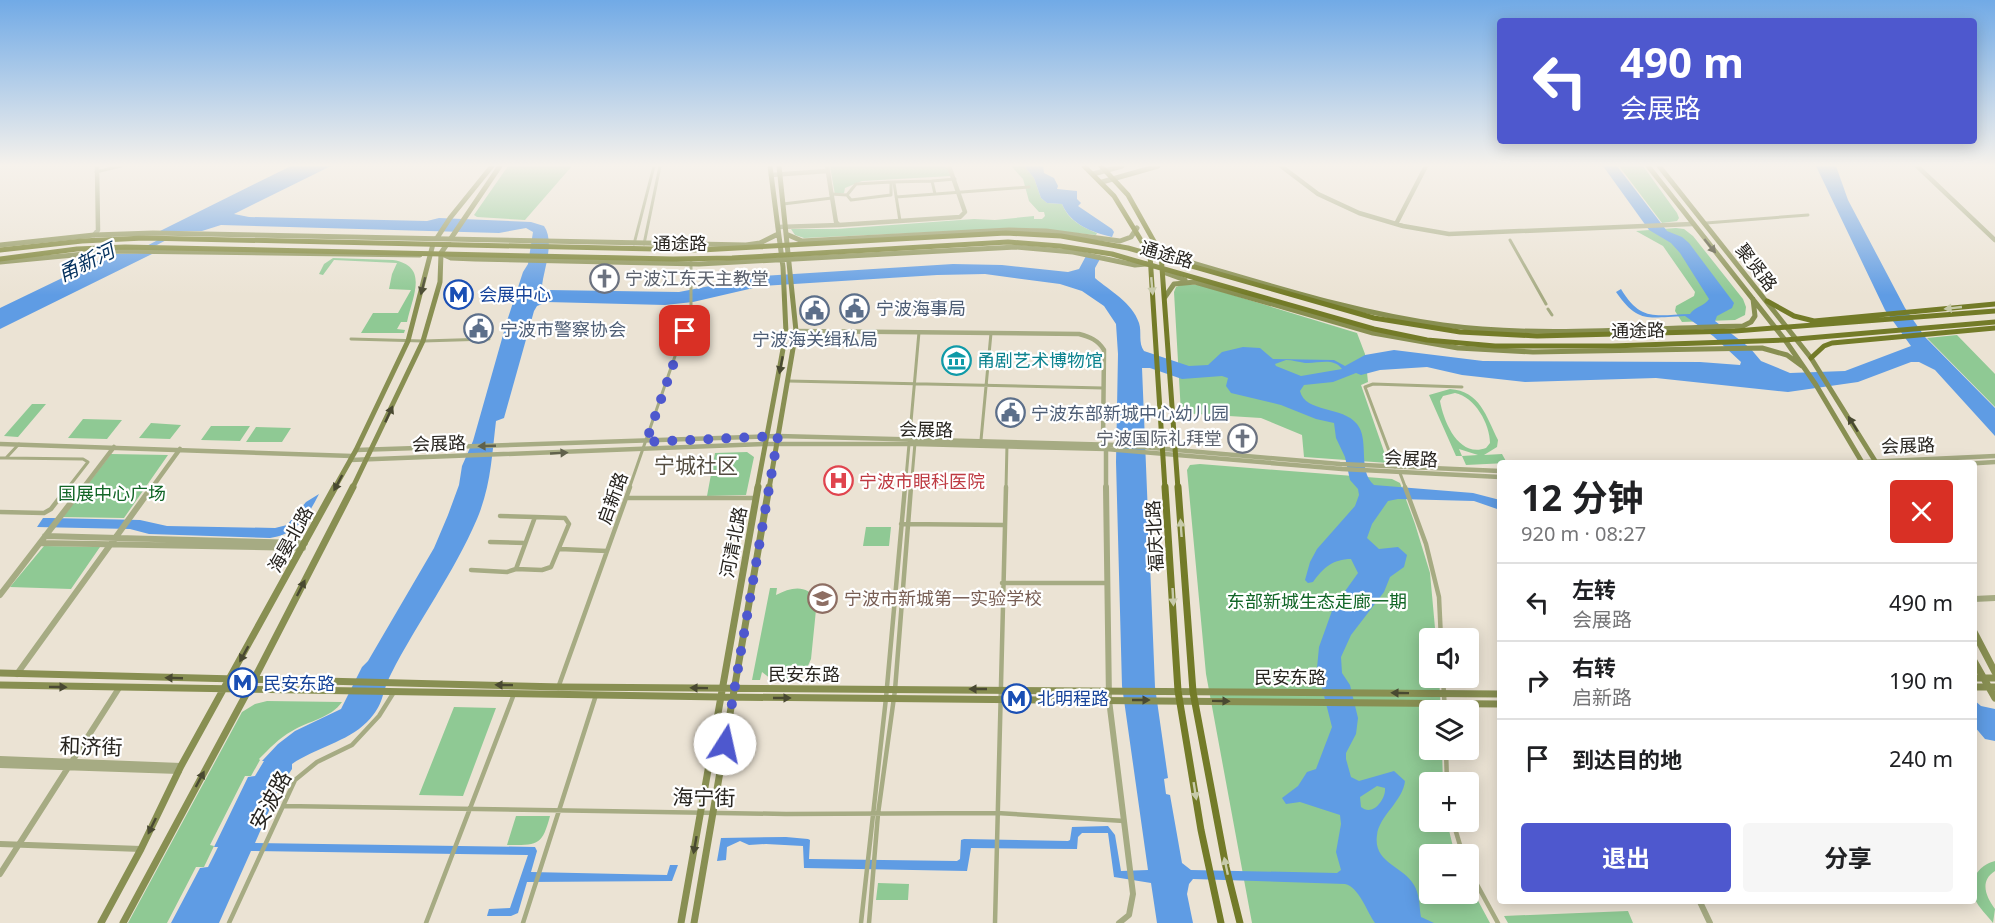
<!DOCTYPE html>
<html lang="zh">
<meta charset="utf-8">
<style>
:root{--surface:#fff;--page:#f6f6f6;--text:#202124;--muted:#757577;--line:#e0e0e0;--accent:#4e58ce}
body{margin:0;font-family:"Noto Sans","Noto Sans SC",sans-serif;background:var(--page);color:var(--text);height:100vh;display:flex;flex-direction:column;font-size:22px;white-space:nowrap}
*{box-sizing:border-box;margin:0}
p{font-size:20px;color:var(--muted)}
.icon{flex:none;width:33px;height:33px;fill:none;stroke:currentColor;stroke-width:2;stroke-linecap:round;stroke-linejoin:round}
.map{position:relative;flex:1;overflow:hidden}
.drawer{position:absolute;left:1497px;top:460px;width:480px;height:444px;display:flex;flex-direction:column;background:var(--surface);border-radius:6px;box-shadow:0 3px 15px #0003}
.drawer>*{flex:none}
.top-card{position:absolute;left:1497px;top:18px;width:480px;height:126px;border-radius:6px;box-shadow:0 3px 15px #0003;background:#4e58ce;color:#fff;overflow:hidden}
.fabs{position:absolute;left:1419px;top:628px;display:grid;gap:12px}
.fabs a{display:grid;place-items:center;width:60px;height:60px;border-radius:6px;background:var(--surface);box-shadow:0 3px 15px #0003;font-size:30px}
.pin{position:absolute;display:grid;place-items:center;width:51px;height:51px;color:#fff;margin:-26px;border-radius:12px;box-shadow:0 3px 9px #0006}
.me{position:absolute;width:66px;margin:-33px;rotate:10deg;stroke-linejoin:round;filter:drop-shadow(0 0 4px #0008)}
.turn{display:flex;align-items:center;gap:21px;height:126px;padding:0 24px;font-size:27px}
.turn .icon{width:78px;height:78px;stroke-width:2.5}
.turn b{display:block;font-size:42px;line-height:51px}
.round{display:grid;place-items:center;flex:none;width:63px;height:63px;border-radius:6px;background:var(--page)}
.overview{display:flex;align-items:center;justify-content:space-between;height:102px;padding:0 24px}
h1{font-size:36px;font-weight:700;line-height:45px}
.action{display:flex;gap:12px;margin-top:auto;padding:12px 24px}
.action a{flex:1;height:69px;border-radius:6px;background:var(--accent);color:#fff;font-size:24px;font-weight:700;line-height:69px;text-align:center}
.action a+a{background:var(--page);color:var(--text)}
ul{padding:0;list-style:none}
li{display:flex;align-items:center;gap:18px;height:78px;padding:0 24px;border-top:2px solid var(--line)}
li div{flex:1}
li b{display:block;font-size:22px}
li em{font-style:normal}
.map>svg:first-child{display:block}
</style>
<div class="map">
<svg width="1995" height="923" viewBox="0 0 1995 923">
<rect width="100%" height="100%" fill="#ebe3d4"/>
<path fill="#8fc994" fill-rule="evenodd" d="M508 166H572L525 220 477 217 474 215Z
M830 166H945L949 169 951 176 862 181 845 188 844 193 835 195Z
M1011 166H1024L1034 178 1041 198 1047 203 1062 204C1068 220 1082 227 1097 233L1096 235 1025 228 804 238 795 235 791 229H837L974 219 995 220 1034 216V219H1042L1045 216 1044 212H1039L1029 201 1023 179Z
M1619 166H1643L1677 213 1679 218 1677 221 1662 223Z
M1676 228 1684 229 1693 236 1743 299 1746 307 1745 315 1735 320 1682 322 1675 311 1676 306 1694 296 1695 292 1663 246 1636 231Z
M333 258 393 260C429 266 413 295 407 322H401L397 329 405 330 404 333H361L373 313H398L411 290 389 289 392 274 397 263 334 260 323 275 319 274 324 264Z
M1184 284 1200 285 1357 333 1365 354 1368 382 1361 385 1388 463 1304 457 1302 435 1261 418 1181 413 1174 292 1176 287Z
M1957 335 1995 374V407L1927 338Z
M1450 389C1480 391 1486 416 1498 440L1497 447 1484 455 1502 454 1507 463 1466 465 1462 456 1478 455 1459 449 1462 456H1456L1429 395ZM1455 393C1475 397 1490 424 1490 443L1486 448C1459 458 1444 423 1440 401L1443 396Z
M32 404H46L18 437 4 436Z
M83 419 122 420 107 439 68 438Z
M151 423 181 425 170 439 139 438Z
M211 426H250L240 441 201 440Z
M256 427 291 428 282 442H246Z
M747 452 754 457 746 495 707 496 715 453Z
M111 454 168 455 124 518 63 517Z
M1200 464 1392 479 1400 483 1415 524 1430 573 1436 639H1430V678H1439L1441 711H1430V750H1442L1443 783H1430V822H1447L1455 855H1430V894H1468L1469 884 1490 923H1252L1206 674 1187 470 1190 465Z
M866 527H891L889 546H863Z
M44 546 100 547 71 589 10 587Z
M770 588H777L776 595C791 587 807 584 817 600L811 659 807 668 799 675 784 680 771 679 762 672 760 680H752Z
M267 701 342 702C331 718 308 721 292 731 279 738 269 749 259 759L260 760 251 776H245L210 845 214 846 204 867H196L167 923H128L242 712 255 704Z
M454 707 496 708 463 796 419 795Z
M516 816H550C542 846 538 845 507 845Z
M1995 861V871C1979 881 1986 897 1995 909L1993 923C1988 916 1978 907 1975 899 1967 882 1978 865 1995 861Z
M878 883 909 884 908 900H876Z
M1628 911 1633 923H1508L1504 916Z"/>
<path fill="#5f9ce4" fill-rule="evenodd" d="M291 166H331L234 214 249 217 427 221 439 218 531 222 544 226C555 242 544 268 542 286L548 290 679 292 761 276 953 264 1002 265 1068 272 1079 269 1086 256 1100 259 1095 268V278C1110 291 1132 302 1139 323 1142 332 1138 343 1144 351L1189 366 1208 365 1222 352 1243 347 1260 348 1273 359 1334 360 1345 366 1365 355 1394 350 1483 361 1700 362 1740 365 1741 362 1713 336 1685 316C1649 317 1639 325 1616 292L1621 289C1641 322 1655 315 1690 314 1694 307 1705 306 1709 299L1680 253 1671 243 1649 230 1603 166H1617L1667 231 1682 237 1689 243 1734 303 1732 308 1717 316 1715 321 1750 348 1761 361 1790 373 1845 371 1911 346 1885 310 1816 166H1836L1848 200 1905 308 1925 337 1995 408V436L1935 370 1919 362H1911L1858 382 1788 392 1656 378 1525 382 1462 375 1427 367 1380 370 1361 375 1356 373 1333 382 1304 385 1300 391C1305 413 1343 406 1357 424 1370 440 1357 470 1374 485L1473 493 1500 500V510L1474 501 1398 499 1388 501 1372 524 1367 538 1379 549 1398 547 1407 555 1404 567 1390 577 1384 592 1351 635 1341 657 1342 673 1350 685 1358 718 1356 734 1346 753V759L1351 777 1359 781 1394 771 1405 781C1403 801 1379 816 1377 835 1373 863 1402 865 1414 885 1420 895 1419 906 1421 917L1434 923H1375C1367 912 1359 887 1345 884L1193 879 1189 884 1187 894 1193 923H1157L1151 883 1114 877 1108 833H1082L1078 837 1077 849 971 848 967 871 804 868 803 846 766 844 749 845 740 841 727 847 726 860 717 861 721 838 786 837 808 839 810 840 809 859 957 861 960 859 961 840 964 839 1068 841 1070 840 1072 827 1108 826 1115 835 1121 871 1148 870 1122 686 1116 462 1118 354 1116 324 1104 306 1082 291 1060 284 985 274 937 275 762 286 693 302 665 305 547 302 537 306 534 311 504 418 496 421C492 454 491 486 477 519 454 573 418 621 391 674 381 693 385 704 367 722 347 742 315 748 292 764V769L278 790 255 843 535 847 537 851 531 872 667 875 670 865H678L672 881 527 882 518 913 511 916H487L489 909 510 908 528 855 251 851 219 923H171L200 868 208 867 218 847H214L248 777 255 776 264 761H262L278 744 295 731 341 709 362 667 368 661 434 548 448 515 459 485 462 466 473 441 507 321 523 272 528 264 533 232 526 228 499 233 221 225 202 231H160ZM1286 360C1293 360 1298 362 1305 363 1318 364 1333 357 1342 369L1301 376 1276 366 1275 364ZM1142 368H1150L1182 379 1222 376 1228 378 1226 386 1231 393 1281 405 1316 419 1334 423 1336 438 1345 457 1350 480 1358 489 1359 495 1355 506 1317 549 1310 562 1305 580 1308 583 1313 582C1323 568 1333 559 1351 559L1358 573 1333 608 1319 647 1317 668 1332 727 1316 769 1307 772 1298 786 1282 798 1286 804 1300 802 1340 815 1341 824 1336 852 1341 870 1337 873 1191 870 1182 863 1170 795 1166 794 1164 779 1168 778 1155 687ZM1377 786 1385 788C1386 799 1373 817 1361 807L1360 797Z
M1024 166H1043L1044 173 1054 178 1058 186 1057 189 1077 191V199L1081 203 1078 206 1112 229 1114 232 1112 237C1092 232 1071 225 1062 204L1047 203 1041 198 1034 178Z
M154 253 0 329V308L112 254Z
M319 494C308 516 297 534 270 538L149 534 130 529 37 527 43 518H51L140 520 167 526 275 528 287 525 306 502Z
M1974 700 1981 706 1995 709V741L1985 739 1974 726Z"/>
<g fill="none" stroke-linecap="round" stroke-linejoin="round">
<path stroke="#5f9ce4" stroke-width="4" d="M147 248 164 239"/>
<path stroke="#a6ab83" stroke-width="3" d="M96 172 121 166
M932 181 955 179
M891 182 932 181 935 194
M891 182V195L851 200 847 195 856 184Z
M894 183 900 221
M831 194 847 195
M896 197 1029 187
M783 204 832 198
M1706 223 1808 215
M1510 240 1546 304
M634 244 654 166
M644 244 660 166
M1548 309 1552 315
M351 339 423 341 489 339
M788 381 1103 388
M981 440 991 333
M0 458H6L19 444
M6 458 83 459 88 462 67 489
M1395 467 1365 387 1373 384 1462 387
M1400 473 1406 489
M629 489 691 310V262
M905 489 919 332
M911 489 915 443
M1006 489 1007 444"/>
<path stroke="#a6ab83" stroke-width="4.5" d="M1405 487 1426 544 1439 597 1441 639
M626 498H756
M0 512 44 513 51 509 68 487
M500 516 535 517
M535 517 565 518 569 524 551 567 542 570 516 569Z
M901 524 1003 525
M490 542 525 543
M560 549 607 551
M471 570 507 572 516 569
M1002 583H1107
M1443 678 1445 711
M558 688 630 487
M1446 750 1447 783
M283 806 786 814 997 813 1124 821
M1453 822 1463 855
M1468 868 1498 923
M229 923 295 780 317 762 352 745 379 716 394 692
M426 923 514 694
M523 923 596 695
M861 923 886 698 905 487
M869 923 878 814 895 690 911 487
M995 923 1006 487"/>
<path stroke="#a6ab83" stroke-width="4.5" d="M827 166 836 222 839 225 960 217 965 212 949 166
M1281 166 1318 194 1359 213 1403 226 1449 234 1692 224
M1917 166 1995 240
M771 175 827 171
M1396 224 1426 166
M778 227 839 225
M94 235 98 230 97 166
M796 331 1079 334C1090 337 1098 340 1104 350L1103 444
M0 444 352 456
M1106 449V489
M356 450 778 436 1119 445 1340 464 1500 471
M350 460 766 444H915L1106 449 1342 469 1500 477
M1822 464 1995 456
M1963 464 1995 462
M82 489 114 447
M151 489 180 449"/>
<path stroke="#a6ab83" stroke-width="6" d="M1106 487 1109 700 1133 894 1129 915 1119 923
M45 536 305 543
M40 543 303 548
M0 595 83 487
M1974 599 1995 598
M17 674 152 487
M0 759 181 766
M0 765 179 771
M0 844 141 849
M0 874 119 688
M1700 902 1710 923"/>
<path stroke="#888f52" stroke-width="5" d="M1648 166 1785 340 1816 385 1863 464
M1659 166 1811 358 1877 464
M1093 174 1122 166
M1102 182 1158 166
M786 234 802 241 1009 230 1046 231 1120 241 1131 237 1137 228
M0 245 94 235 153 233 746 245 760 243 778 234
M442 254 451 258 475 259 699 264 1016 247 1073 252 1135 265 1146 264
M1161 254C1254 280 1347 312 1443 325 1540 338 1645 328 1743 326L1751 322 1755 316 1753 299
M0 262 116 251 420 255
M1163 272 1185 280
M1165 297 1174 284 1195 282 1373 333 1458 348 1533 352 1762 348 1787 355 1802 366
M334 489 356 450 408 341 433 244 450 218 492 166
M352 489 423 341 440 282 441 253 500 166
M757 489 786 333 783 267 770 166
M769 489 796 331 779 166"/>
<path stroke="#888f52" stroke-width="7" d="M1974 632 1995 672
M1974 661 1995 698
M0 673 562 687 1500 694
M1974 678H1995
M0 685 721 697 1500 704
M1974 687H1995
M101 923 141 849 181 766 335 487
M123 923 249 689 353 487
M681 923 758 487
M694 923 769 487"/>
<path stroke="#737b28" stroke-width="5" d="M1084 166 1114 196 1150 255 1165 489
M1101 166 1128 195 1161 254 1178 489
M0 250 82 241 144 238 701 250 1006 233 1061 236 1128 248 1374 318 1460 332 1537 336 1735 331 1995 311
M0 259 77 249 125 247 673 259 732 258 1008 242 1060 246 1112 254 1374 329 1427 340 1495 346H1612L1785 340 1995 322
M1767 301 1794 316 1814 321 1995 304
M1811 358 1824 346 1832 343 1995 328"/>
<path stroke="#737b28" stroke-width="7" d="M1165 487 1178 691 1201 830 1221 923
M1178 487 1193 692 1226 867 1240 923"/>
</g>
<defs><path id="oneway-solid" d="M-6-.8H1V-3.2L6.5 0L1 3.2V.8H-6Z" transform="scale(1.5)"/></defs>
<g fill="#494931">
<use href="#oneway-solid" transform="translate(1710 246) rotate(51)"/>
<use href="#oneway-solid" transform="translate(423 286) rotate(104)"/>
<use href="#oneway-solid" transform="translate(781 365) rotate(101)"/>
<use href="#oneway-solid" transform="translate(389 414) rotate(-65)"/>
<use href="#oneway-solid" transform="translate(1853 424) rotate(-122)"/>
<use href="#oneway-solid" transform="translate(338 483) rotate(118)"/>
<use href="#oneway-solid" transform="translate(301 588) rotate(-63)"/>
<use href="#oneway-solid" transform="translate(244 654) rotate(119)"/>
<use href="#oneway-solid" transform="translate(174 678) rotate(-178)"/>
<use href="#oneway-solid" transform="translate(504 685) rotate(-179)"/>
<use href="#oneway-solid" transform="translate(58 687) rotate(1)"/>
<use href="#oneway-solid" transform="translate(699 688) rotate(-179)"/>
<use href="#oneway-solid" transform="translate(978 689) rotate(180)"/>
<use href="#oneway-solid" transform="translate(1400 693) rotate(-179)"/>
<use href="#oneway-solid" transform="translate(782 698)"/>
<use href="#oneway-solid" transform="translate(1141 700)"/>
<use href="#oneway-solid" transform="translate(1221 701) rotate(1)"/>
<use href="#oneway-solid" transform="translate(200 779) rotate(-62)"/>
<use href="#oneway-solid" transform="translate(152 826) rotate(116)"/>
<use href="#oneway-solid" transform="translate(695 845) rotate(100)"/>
</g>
<g fill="#c7caa9">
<use href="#oneway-solid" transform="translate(1152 286) rotate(85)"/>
<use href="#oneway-solid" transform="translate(1953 308) rotate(174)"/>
<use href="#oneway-solid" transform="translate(1181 528) rotate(-94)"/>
<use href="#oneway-solid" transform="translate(1173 597) rotate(87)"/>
<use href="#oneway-solid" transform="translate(1195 791) rotate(81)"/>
<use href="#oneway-solid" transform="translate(1226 866) rotate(-102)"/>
</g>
<g fill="#60614c">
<use href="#oneway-solid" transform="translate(487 446) rotate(178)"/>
<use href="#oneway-solid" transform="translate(559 453) rotate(-3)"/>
</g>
<linearGradient id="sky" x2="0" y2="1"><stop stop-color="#71aae6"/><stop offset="0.56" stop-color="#f6f2ec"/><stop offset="1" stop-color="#f6f2ec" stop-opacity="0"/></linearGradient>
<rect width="1995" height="295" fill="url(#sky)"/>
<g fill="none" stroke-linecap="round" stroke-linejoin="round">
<path stroke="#4e58ce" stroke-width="10" stroke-dasharray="0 18" d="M685 331 646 442 778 436 725 744"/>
</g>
<defs>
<symbol id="church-ring" viewBox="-11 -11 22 22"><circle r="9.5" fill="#fff" stroke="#6b7280" stroke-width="1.5"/><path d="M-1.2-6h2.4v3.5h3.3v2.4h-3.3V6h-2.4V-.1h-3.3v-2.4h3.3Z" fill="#6b7280"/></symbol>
<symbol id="metro-ring" viewBox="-11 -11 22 22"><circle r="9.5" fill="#fff" stroke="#1a4fb4" stroke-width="1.5"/><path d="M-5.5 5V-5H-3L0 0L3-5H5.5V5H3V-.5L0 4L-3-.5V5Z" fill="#1a4fb4"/></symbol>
<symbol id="civic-ring" viewBox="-11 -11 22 22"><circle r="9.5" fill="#fff" stroke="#5c6f8a" stroke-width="1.5"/><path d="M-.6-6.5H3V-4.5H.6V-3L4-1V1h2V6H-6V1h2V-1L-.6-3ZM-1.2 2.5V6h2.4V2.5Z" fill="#5c6f8a"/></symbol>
<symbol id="museum-ring" viewBox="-11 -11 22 22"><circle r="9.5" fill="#fff" stroke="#0f9aa8" stroke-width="1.5"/><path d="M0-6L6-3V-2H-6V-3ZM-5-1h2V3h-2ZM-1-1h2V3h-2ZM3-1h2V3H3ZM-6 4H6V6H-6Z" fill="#0f9aa8"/></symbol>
<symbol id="hospital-ring" viewBox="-11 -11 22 22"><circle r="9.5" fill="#fff" stroke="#e0444e" stroke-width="1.5"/><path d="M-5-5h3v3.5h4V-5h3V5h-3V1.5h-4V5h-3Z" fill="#e0444e"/></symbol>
<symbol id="school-ring" viewBox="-11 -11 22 22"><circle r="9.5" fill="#fff" stroke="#8d6e63" stroke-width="1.5"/><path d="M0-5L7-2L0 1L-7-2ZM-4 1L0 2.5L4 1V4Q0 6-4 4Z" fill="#8d6e63"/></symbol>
</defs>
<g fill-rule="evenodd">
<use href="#church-ring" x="588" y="262" width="33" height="33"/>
<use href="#metro-ring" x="442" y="278" width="33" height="33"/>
<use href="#civic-ring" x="838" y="292" width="33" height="33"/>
<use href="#civic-ring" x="798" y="294" width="33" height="33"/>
<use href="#civic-ring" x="462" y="312" width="33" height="33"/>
<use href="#museum-ring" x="940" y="344" width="33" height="33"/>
<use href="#civic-ring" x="994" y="396" width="33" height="33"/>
<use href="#church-ring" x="1226" y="422" width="33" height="33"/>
<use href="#hospital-ring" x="822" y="464" width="33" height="33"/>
<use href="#school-ring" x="806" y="582" width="33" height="33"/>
<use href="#metro-ring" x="226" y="666" width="33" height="33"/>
<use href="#metro-ring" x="1000" y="682" width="33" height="33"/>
</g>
<g text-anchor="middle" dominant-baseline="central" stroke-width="4.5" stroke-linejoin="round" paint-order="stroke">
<g font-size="18" fill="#27241f" stroke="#fff">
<text x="680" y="243">通途路</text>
<text transform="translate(1167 254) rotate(16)">通途路</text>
<text transform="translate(1757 267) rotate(52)">聚贤路</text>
<text transform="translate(1638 330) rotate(-1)">通途路</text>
<text transform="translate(926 429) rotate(1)">会展路</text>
<text transform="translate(439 443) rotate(-2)">会展路</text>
<text transform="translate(1908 445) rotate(-2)">会展路</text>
<text transform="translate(1411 458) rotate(3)">会展路</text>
<text transform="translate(612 498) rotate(-70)">启新路</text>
<text transform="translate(1154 536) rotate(-93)">福庆北路</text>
<text transform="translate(290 539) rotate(-61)">海晏北路</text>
<text transform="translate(733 542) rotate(-79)">河清北路</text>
<text x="804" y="674">民安东路</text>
<text x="1290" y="677">民安东路</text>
</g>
<g font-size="18" fill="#5b616d" stroke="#fff" text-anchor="start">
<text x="625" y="278">宁波江东天主教堂</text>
<text x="1222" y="438" text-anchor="end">宁波国际礼拜堂</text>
</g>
<g font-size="18" fill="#164399" stroke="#fff" text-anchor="start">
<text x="479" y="294">会展中心</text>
<text x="263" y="683">民安东路</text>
<text x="1037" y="698">北明程路</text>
</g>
<g font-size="18" fill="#4e5e75" stroke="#fff" text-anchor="start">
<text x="876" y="308">宁波海事局</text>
<text x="500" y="329">宁波市警察协会</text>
<text x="815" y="339" text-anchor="middle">宁波海关缉私局</text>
<text x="1031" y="413">宁波东部新城中心幼儿园</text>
</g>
<g font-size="18" fill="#0d838f" stroke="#fff" text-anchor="start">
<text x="977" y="360">甬剧艺术博物馆</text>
</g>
<g font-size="18" fill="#be3a42" stroke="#fff" text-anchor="start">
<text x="859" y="481">宁波市眼科医院</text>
</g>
<g font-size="18" fill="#126627" stroke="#fff">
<text x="112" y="493">国展中心广场</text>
<text x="1317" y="601">东部新城生态走廊一期</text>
</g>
<g font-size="18" fill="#785e54" stroke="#fff" text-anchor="start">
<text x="844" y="598">宁波市新城第一实验学校</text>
</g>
<g font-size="20" font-style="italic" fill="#03305d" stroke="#fff">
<text transform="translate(86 262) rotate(-26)">甬新河</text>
</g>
<g font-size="21" fill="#544d41" stroke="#fff">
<text x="696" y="465">宁城社区</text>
</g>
<g font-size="21" fill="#27241f" stroke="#fff">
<text transform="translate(91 746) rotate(2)">和济街</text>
<text transform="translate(704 797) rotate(1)">海宁街</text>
<text transform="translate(270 800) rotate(-62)">安波路</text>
</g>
</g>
</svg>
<div class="fabs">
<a><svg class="icon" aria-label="sound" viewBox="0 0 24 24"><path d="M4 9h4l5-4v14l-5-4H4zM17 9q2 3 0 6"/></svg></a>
<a><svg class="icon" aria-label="layers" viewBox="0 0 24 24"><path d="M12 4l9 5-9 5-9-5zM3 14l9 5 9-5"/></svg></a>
<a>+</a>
<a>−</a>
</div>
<div class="pin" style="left:685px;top:331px;background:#d93025"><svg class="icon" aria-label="arrive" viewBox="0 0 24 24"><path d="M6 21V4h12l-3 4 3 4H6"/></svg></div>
<svg class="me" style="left:725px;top:744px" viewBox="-20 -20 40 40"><circle r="19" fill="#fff"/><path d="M0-13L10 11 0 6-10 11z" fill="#4e58ce"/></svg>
<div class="top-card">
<div class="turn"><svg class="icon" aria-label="left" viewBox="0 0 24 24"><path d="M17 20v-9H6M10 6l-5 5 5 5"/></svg><div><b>490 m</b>会展路</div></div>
</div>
<section class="drawer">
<div class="overview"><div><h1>12 分钟</h1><p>920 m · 08:27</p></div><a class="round" style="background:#d93025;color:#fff"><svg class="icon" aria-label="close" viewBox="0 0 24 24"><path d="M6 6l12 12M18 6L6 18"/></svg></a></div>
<ul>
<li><svg class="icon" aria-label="left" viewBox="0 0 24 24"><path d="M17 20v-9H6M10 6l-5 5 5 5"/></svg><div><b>左转</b><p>会展路</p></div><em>490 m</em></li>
<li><svg class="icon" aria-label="right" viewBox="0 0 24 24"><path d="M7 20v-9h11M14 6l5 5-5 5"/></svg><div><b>右转</b><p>启新路</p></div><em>190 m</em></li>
<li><svg class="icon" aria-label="arrive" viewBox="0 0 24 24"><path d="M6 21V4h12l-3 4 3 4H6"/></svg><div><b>到达目的地</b></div><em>240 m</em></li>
</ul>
<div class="action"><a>退出</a><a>分享</a></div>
</section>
</div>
